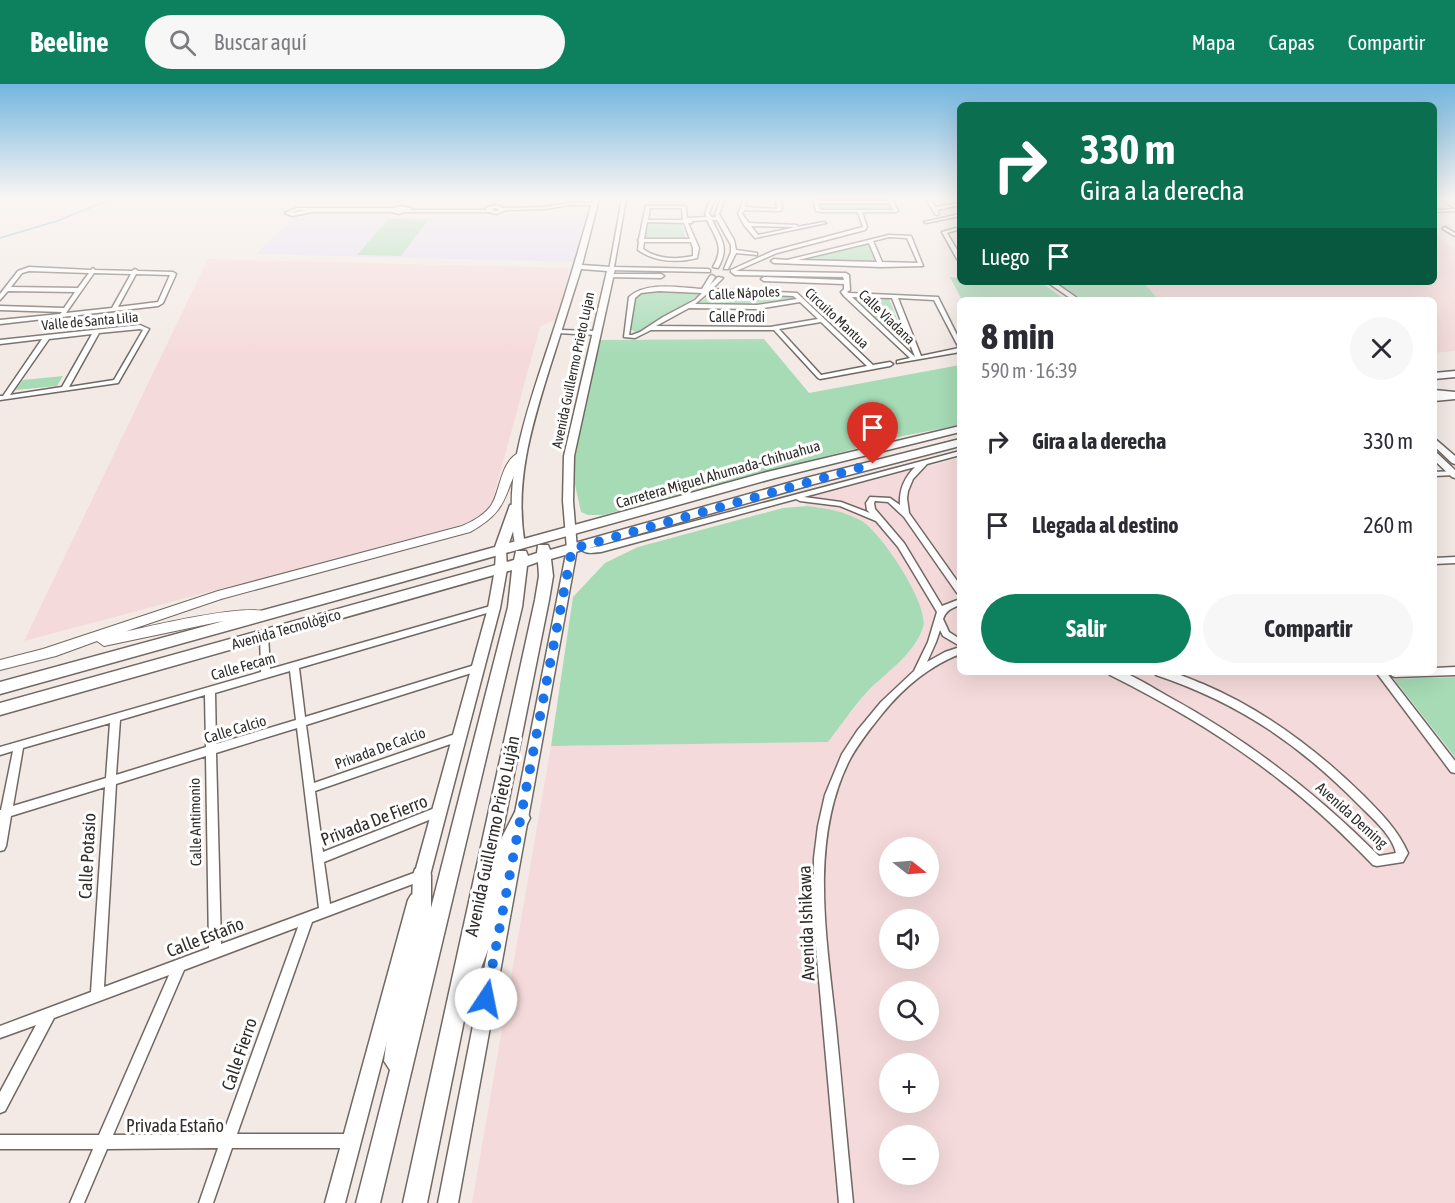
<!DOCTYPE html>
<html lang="es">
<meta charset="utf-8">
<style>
:root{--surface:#fff;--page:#f7f7f7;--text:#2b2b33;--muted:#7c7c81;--accent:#0d805e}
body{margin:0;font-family:"Asap Condensed",sans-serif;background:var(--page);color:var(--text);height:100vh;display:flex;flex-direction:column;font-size:22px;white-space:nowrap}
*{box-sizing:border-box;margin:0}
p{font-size:20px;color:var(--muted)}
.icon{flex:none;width:33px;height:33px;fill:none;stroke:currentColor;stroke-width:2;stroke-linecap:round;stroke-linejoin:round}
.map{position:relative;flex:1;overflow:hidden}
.side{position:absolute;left:957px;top:213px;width:480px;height:378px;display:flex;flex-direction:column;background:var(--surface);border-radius:9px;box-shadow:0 6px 24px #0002}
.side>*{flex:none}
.hud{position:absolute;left:957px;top:18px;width:480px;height:183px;border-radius:9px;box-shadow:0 6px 24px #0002;background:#0b6e4f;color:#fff;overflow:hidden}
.needle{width:39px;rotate:107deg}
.buttons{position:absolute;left:879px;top:753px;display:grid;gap:12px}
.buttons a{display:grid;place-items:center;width:60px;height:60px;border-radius:50%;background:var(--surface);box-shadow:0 6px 24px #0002;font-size:30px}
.pin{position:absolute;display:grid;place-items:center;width:51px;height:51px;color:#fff;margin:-62px -26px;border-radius:50% 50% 50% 0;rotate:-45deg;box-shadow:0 0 6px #0007}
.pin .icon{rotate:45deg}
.me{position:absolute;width:66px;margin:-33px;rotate:11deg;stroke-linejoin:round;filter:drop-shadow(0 0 4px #0008)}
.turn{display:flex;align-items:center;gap:21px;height:126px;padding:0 24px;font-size:27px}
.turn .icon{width:78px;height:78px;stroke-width:2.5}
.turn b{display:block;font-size:42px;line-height:51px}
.then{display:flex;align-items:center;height:57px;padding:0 24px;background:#0003;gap:12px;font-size:22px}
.round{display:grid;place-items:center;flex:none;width:63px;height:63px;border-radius:32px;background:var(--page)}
.head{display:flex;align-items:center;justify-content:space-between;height:102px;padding:0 24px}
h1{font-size:36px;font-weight:700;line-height:45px}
.action{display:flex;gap:12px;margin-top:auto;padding:12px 24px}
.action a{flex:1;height:69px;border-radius:36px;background:var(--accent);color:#fff;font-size:24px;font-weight:700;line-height:69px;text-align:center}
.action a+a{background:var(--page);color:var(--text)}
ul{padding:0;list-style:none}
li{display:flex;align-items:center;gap:18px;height:84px;padding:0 24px}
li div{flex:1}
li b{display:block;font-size:22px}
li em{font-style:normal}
header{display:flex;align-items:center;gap:36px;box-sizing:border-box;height:84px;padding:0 30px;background:var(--accent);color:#fff}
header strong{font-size:28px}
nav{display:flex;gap:33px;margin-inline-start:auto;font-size:21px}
.search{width:420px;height:54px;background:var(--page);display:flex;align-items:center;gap:15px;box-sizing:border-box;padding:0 21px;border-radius:33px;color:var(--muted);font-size:22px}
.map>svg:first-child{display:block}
</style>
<header>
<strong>Beeline</strong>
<div class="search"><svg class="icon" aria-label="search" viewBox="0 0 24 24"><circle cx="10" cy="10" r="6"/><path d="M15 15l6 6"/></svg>Buscar aquí</div>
<nav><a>Mapa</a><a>Capas</a><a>Compartir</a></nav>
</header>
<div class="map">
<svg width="1455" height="1119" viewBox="0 0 1455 1119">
<rect width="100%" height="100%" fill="#f3eae5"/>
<path fill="#f5dadb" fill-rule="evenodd" d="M1434 151 1455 165V267L1434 269V216H1159L1144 198H1434Z
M208 175 570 184 557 235 540 243 491 422 485 430 458 442 24 557Z
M960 374V588H1375L1455 693V1119H472L551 662 828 658 866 609 917 558 892 474 878 452 831 425 807 422 799 414ZM890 764H928V802H890ZM890 836H928V874H890ZM890 908H928V946H890ZM890 980H928V1018H890ZM890 1052H928V1090H890Z"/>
<path fill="#e4def4" d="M586 133 573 178 256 170 294 134Z"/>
<path fill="#a6dbb5" d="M820 120H889L892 125 890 127 824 126 821 125Z
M388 135 428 136 401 172 357 171Z
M647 138H681L686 155 643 154Z
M862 160 869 161 875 178 807 177V174Z
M950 193 960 194V198H1040L1066 216H962Z
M1056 198 1145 200 1159 216H1084Z
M650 206 700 208 701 210 641 247 635 248 630 245 636 213Z
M715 208 785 211 796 215 757 222 697 220Z
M854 213 889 214 903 251H893Z
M764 255 809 309 960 281V341L903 352 603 431H588L581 428 572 387 600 256Z
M63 292 57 302 15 306 23 296Z
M807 422C825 424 843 427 860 436 879 445 930 521 923 543 915 570 886 588 867 608 853 623 841 642 828 658L551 662 573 513 605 479 638 463 783 424Z
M1455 593V673L1394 595Z"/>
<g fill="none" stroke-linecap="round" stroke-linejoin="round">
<path stroke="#65b9d2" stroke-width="1.5" d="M0 154 57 137 112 115"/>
<defs>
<path id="minor" d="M622 115H626L614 183 708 185 710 186V188L609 186Z
M711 115H715L709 129 711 133H716L715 130 721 115H725L719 130 734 156 736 166 757 169V171L736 169 728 185H724L731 168V161L717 136H712C721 155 730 163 718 184L713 183C725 163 716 155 707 136L692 137V139H688L699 164 697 174C677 179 655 178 638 166L639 157 638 156 639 155 646 122H684L686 123 687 134 706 133 705 129ZM650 124H682L683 136H648ZM647 138 684 139 690 155H644ZM644 158H691L693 164V172C676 176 657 175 643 165Z
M744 115H748L745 123 777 125 776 115H780L782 125 780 127 744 126 742 130 749 139 796 141 798 142 797 143 824 138 826 139 755 154 744 141 738 130ZM751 142 796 143 758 151Z
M813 115H817L818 117H889L888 115H892L898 127 896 128H862L867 143 865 146 777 169 736 187 846 189 849 191 850 206 847 208 849 209 938 213 960 257V268L897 279V277L910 274 844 212 841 208 844 205V200L764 197 761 195 764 193 844 196 843 193 735 191 731 188V186L773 167 863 143 858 128H822L816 127ZM818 119H890L893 126H822L820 125ZM852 213 892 214 915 273ZM898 214 934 216 959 264 921 272Z
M926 115H930L935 123 960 119V121L937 126 939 130 937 131 935 130Z
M1441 115H1446L1455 121V124Z
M569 119H594L596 120 594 121H569L545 125 506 126 497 130 488 128H405L399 130 392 128H312L292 132 285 129 297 124H394L400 122 411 124V126H486L487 123 497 121 503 124 545 123ZM496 124 500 126 497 127 491 126ZM298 126H308L291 129Z
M1455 125V127L1434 128V126Z
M960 130V132L926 139 924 138Z
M960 143V145L947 149 960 171V177L957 175 942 148Z
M1445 143 1455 149V152L1443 145V144Z
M889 151 911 152 923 182 881 183 774 179 771 177 774 175 787 176ZM889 153 907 154 918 179 882 178 873 157ZM869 159 877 178 798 176Z
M29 183 91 186 93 184 95 186 132 187 135 185 138 187 173 188 176 190 163 219 158 222 0 240V236L60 230 62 228 0 226V222L64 224 75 208 8 207 0 216V210L18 187ZM29 187 89 189 78 204 11 203 22 189ZM94 189 131 190 112 224 66 229ZM136 190 170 191 158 218 118 223Z
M609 190H661L664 192 661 194 607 193V191Z
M712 191 715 193 710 201 718 193 723 194 712 205 797 209 873 281 890 278 893 280 890 282 820 295 818 294 774 246H651L635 254 624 253 629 213C647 197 680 204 702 205L710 192ZM659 207 702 209 695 216 663 233 640 248 632 251H629L635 214 641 209ZM709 208 793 212 797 215 757 221 695 220ZM800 218 818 235 770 243 656 242 689 224 757 225ZM821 238 867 282 821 291 779 245Z
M1047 198H1054L1080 216H1073Z
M140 241 149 245 118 299 0 316V312H3L42 255 0 260V256ZM140 245 143 246 114 296 69 303 99 249ZM92 250 62 303 10 311 49 255Z
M559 246 596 247 599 249 596 251 557 249V247Z
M960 367V371L927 380 913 395 908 407 907 414 909 429 960 501V510L957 509 904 433 888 418 875 417 874 419 875 425 904 459 942 522 960 515V521C952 524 946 526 943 535L949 548 960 555V562L943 552 940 546 936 558 927 578 945 568 960 563V570C929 582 903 604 882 630 870 645 857 661 848 679 809 760 827 857 836 943 842 1001 847 1060 853 1119H839L814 840V774L818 742 825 711 842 670 857 647 881 618 914 587 928 558 937 528 898 463 876 437 840 422 800 417 796 415 601 468C590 469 585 471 578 462L582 459 589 464 601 462ZM915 383C904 394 899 406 900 421L890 414 870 413 866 419 867 426 870 429 841 418 804 413Z
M1455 387V391L1434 392V388Z
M1455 473V479L1434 480V474Z
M494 521 498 524 497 526 299 584 305 633 478 580 481 582 483 584 481 586 306 641 314 699 461 648 465 649 466 652 465 655 315 707 323 768 440 722 444 724 445 727 444 730 324 778 330 820 422 786 426 787 428 791 426 795 312 838 237 1050H351L356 1052 358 1057 356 1062 351 1064H232L213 1119H199L218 1064 107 1065 84 1119H70L93 1065H0V1051H99L169 891 54 934 5 1027 0 1029V1008L36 941 0 954V942L91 908 105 703 11 732 6 762 4 766 0 767V726H1L13 667 0 671V663L261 588 260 551 264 548 268 551 270 585ZM290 587 296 636 216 660 215 609ZM205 611 206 663 116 691 120 636ZM110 639 106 694 13 722 23 664ZM297 644 319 824 221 860 216 669ZM206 672 209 864 104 903 116 700ZM298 843 223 1050 113 1051 184 886Z
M1455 583V591L1395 593 1392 592 1390 589 1434 588V584Z
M1108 588C1113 588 1118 587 1122 588 1135 592 1158 607 1171 614 1248 656 1317 710 1379 772L1396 769C1392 751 1373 735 1360 722 1299 660 1239 619 1156 591L1154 588C1159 588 1164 588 1168 588 1179 589 1192 596 1203 600 1264 626 1316 665 1363 711 1381 729 1398 746 1408 769L1403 778 1377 782 1373 781C1344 751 1314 722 1281 697 1228 655 1170 621 1110 591Z
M1376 588H1386L1455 677V689L1451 688Z"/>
<path id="tertiary" d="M593 115H599L582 181 611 183 615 185 574 372 573 417 577 465 458 1119H438L567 465 563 417 564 372 607 187 581 185C570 219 560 252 549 286 531 344 514 400 525 461L520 465 515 461C502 388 530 319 552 251 567 206 580 161 593 115Z
M1455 309V315L1434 317V311Z
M1434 354 1455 372V380L1452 379 1434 362Z
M1434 368 1437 369 1455 386V394L1452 393 1434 376Z
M501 462 506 466 507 485 500 524 428 799 425 804 420 806 415 804 412 799 488 524 495 485 496 466Z
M416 809 421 811 424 816 345 1119H325L408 816 411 811Z"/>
<path id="secondary" d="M521 368 526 371C501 406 514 424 470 448L221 515 124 548C146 543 257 516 269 530L267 533 218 538 104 562 97 557 56 572 0 586V576L43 565 218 507 462 442C473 437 485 431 492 420 501 404 501 375 521 368Z"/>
<path id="primary" d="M1455 287V293L1434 295V289Z
M1434 306 1455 308V314L1434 312Z
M960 342V348L775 394 0 610V598L495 463 510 421 515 420 521 424 509 459 767 388Z
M960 355V362L814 400 551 475 553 492 549 516 501 755 515 728 521 726 527 728 530 734 513 768 498 839 477 895 472 897 427 1119H403L535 516 539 492 538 478 527 482 522 523 380 1119H356L390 986 384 977 390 932 411 850 413 791 415 785 422 782 429 785 431 791V824L508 523 512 486 0 631V619L514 476 516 467H526L528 472 537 469 538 461H548L550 466 806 394Z"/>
</defs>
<use href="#minor" stroke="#706864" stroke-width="3"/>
<use href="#tertiary" stroke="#706864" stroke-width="3"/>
<use href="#secondary" stroke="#706864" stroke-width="2"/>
<use href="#primary" stroke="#706864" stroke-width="3"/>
<use href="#minor" fill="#fff" fill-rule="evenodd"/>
<use href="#tertiary" fill="#fff" fill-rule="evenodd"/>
<use href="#secondary" fill="#fff" fill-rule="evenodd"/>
<use href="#primary" fill="#fff" fill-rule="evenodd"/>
</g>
<linearGradient id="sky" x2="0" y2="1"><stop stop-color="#73b6df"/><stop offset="0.42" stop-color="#faf6f3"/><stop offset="1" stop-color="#faf6f3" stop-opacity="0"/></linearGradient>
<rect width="1455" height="272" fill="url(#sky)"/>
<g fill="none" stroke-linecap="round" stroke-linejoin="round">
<path stroke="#1a73e8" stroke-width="10" stroke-dasharray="0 18" d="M486 915 572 465 873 380"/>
</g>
<g text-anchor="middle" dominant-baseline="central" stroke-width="6" stroke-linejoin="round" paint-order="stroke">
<g font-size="14" fill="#302d2b" stroke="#fff">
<text transform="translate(744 209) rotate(-3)">Calle Nápoles</text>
<text x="737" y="233">Calle Prodi</text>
<text transform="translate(887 233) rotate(44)">Calle Viadana</text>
<text transform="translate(837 234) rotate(43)">Circuito Mantua</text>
<text transform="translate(90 237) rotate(-5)">Valle de Santa Lilia</text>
<text transform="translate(573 286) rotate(-78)">Avenida Guillermo Prieto Lujan</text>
</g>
<g font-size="15" fill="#302d2b" stroke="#fff">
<text transform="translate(718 390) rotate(-16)">Carretera Miguel Ahumada-Chihuahua</text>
<text transform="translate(286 545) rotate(-16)">Avenida Tecnológico</text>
<text transform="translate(243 582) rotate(-16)">Calle Fecam</text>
<text transform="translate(235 645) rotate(-17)">Calle Calcio</text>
<text transform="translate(380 664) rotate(-20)">Privada De Calcio</text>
<text transform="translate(1352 731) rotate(42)">Avenida Deming</text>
<text transform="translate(195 738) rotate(-91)">Calle Antimonio</text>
</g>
<g font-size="18" fill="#302d2b" stroke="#fff">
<text transform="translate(374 736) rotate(-21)">Privada De Fierro</text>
<text transform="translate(492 752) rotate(-78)">Avenida Guillermo Prieto Luján</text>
<text transform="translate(87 772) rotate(-87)">Calle Potasio</text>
<text transform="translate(806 839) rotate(-92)">Avenida Ishikawa</text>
<text transform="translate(205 853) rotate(-21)">Calle Estaño</text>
<text transform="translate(239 970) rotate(-71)">Calle Fierro</text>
<text x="175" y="1041">Privada Estaño</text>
</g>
</g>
</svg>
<div class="buttons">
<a><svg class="needle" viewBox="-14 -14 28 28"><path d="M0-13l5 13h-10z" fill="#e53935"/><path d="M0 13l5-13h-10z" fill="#7c7c81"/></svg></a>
<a><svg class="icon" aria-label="sound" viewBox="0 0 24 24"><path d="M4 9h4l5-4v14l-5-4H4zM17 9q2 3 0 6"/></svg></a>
<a><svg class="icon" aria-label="search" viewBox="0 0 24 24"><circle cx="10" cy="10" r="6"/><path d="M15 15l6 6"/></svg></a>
<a>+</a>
<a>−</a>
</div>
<div class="pin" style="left:873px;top:380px;background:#d93025"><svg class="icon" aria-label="arrive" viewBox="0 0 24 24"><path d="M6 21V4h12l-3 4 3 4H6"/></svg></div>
<svg class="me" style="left:486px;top:915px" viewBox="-20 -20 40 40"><circle r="19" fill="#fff"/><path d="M0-13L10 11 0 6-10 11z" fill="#1a73e8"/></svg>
<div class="hud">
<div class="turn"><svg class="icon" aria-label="right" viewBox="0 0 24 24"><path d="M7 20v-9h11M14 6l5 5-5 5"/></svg><div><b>330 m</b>Gira a la derecha</div></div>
<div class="then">Luego<svg class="icon" aria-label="arrive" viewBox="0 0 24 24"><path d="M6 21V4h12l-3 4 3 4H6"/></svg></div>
</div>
<section class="side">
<div class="head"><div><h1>8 min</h1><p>590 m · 16:39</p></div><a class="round"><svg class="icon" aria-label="close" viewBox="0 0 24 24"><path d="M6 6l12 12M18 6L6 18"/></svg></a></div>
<ul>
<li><svg class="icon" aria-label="right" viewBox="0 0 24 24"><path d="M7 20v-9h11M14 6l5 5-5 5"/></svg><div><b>Gira a la derecha</b></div><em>330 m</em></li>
<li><svg class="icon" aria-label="arrive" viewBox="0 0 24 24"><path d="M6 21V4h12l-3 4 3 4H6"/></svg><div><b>Llegada al destino</b></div><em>260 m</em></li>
</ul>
<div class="action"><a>Salir</a><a>Compartir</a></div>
</section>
</div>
